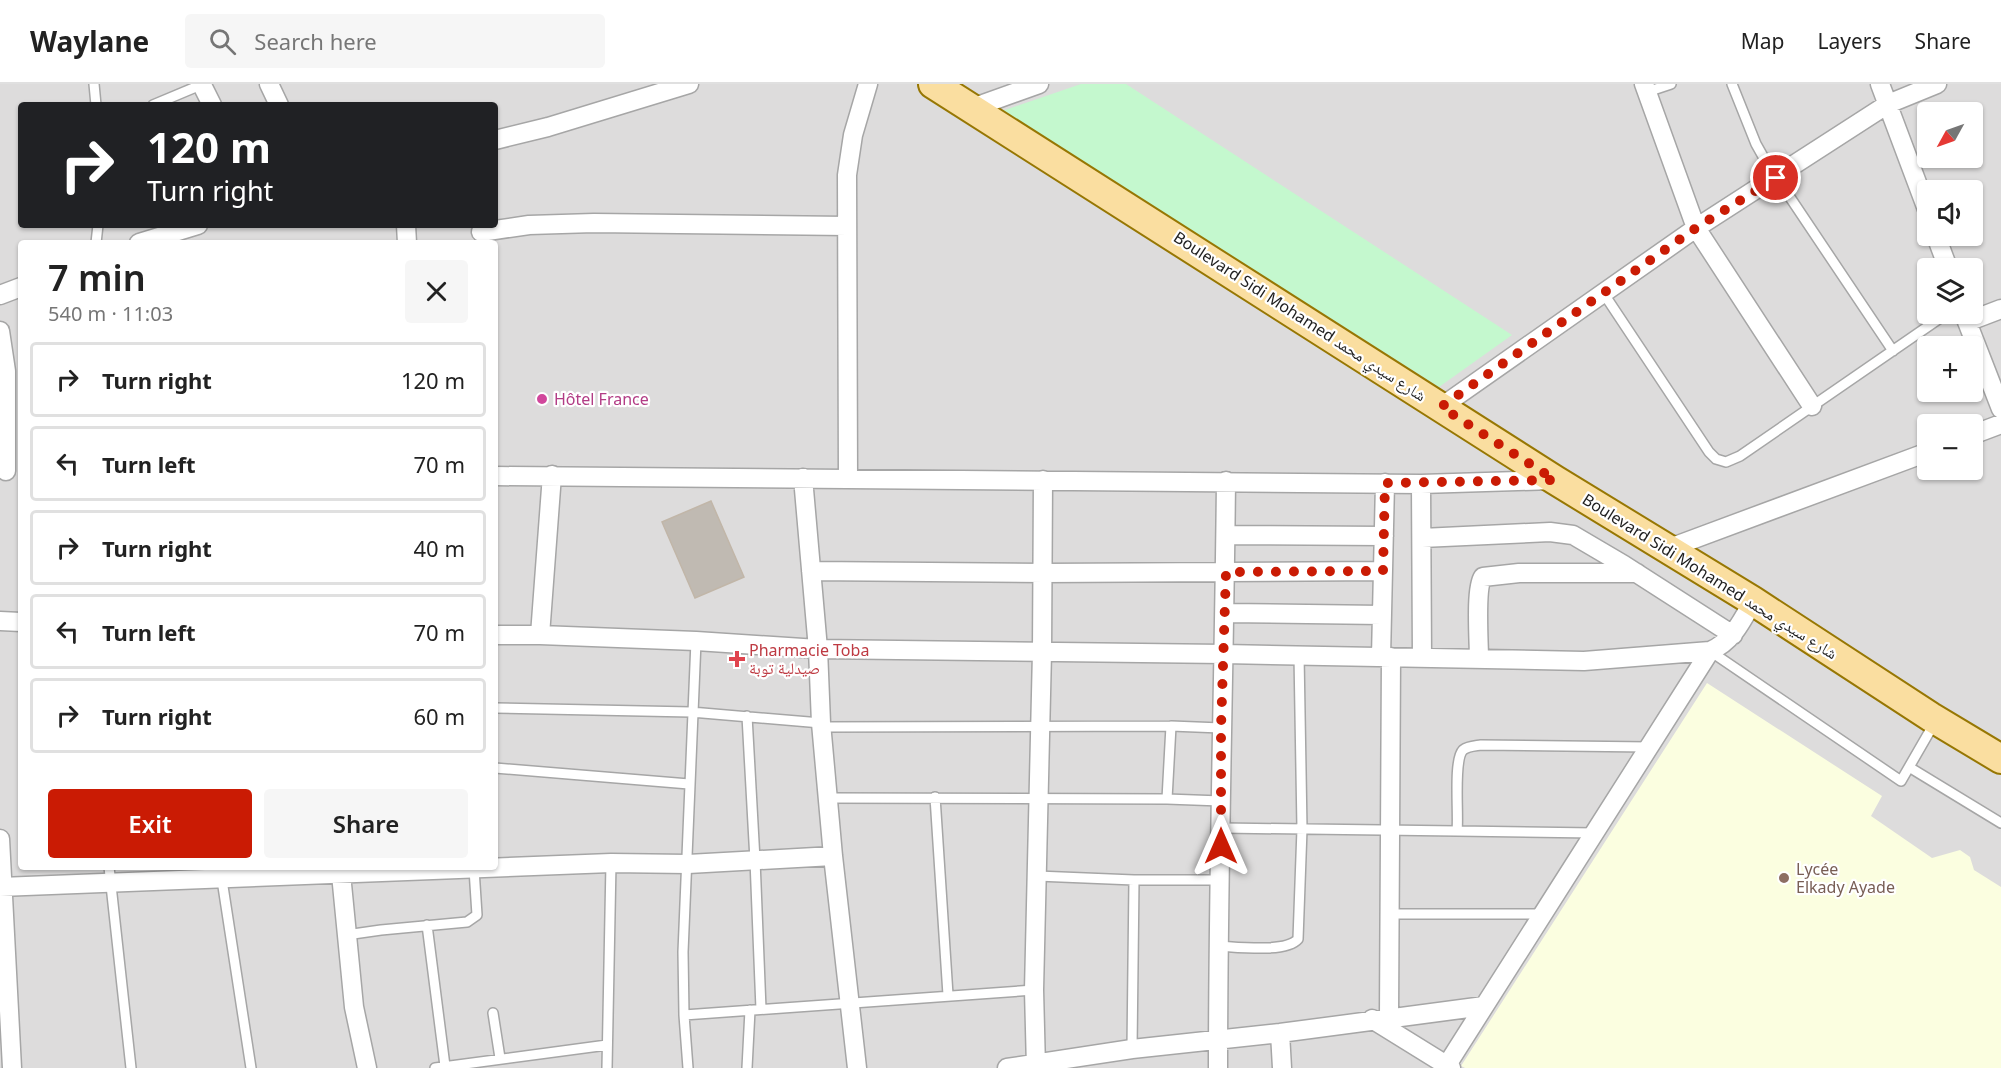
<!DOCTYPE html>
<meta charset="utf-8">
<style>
:root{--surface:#fff;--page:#f6f6f6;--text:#222;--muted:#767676;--line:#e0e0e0;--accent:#ca1b04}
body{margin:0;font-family:"Noto Sans","Noto Naskh Arabic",sans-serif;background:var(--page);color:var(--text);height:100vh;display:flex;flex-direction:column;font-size:22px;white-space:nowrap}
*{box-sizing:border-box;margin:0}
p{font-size:20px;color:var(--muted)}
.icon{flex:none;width:33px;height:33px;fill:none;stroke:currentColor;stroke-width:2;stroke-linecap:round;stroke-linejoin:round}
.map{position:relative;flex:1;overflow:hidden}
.details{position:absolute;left:18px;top:156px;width:480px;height:630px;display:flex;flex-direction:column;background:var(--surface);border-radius:6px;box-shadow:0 2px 4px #0004}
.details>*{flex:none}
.top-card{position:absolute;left:18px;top:18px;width:480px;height:126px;border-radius:6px;box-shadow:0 2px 4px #0004;background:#202124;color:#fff;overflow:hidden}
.needle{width:39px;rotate:230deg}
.fabs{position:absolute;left:1917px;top:18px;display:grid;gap:12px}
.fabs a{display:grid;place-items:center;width:66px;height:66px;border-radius:6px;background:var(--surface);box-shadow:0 2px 4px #0004;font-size:30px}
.pin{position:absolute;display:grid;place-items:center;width:51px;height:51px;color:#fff;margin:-26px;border:3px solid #fff;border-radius:50%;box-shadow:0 2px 6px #0007}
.me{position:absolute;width:66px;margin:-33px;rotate:0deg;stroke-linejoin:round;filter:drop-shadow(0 0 4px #0008)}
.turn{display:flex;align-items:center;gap:21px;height:126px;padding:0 30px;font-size:27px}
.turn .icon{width:78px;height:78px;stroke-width:2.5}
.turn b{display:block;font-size:42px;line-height:51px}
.round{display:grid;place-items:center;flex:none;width:63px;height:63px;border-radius:6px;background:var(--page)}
.overview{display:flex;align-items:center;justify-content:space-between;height:102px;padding:0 30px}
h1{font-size:36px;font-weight:600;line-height:45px}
.action{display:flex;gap:12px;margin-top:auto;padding:12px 30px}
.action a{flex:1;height:69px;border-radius:6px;background:var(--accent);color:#fff;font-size:24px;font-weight:600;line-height:69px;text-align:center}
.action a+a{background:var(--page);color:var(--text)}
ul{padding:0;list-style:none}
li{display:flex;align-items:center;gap:18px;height:75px;margin:0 12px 9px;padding:0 18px;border:3px solid var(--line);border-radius:6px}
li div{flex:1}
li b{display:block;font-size:22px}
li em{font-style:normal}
header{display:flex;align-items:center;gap:36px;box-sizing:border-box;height:84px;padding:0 30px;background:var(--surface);border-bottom:2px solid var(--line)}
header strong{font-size:28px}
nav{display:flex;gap:33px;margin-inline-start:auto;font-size:21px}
.search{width:420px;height:54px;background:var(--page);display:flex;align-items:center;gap:15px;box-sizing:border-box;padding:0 21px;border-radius:6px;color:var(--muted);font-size:22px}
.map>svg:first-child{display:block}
</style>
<header>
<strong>Waylane</strong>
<div class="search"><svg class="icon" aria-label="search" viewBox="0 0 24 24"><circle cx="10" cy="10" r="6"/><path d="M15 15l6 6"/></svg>Search here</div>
<nav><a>Map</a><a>Layers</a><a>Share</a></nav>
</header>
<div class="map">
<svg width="2001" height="984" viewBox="0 0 2001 984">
<rect width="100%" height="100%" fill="#f0ede6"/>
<path fill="#dddcdc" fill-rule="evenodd" d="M0 0H2001V984H0ZM21 21H495V141H21ZM1928 28H1972V74H1928ZM1928 106H1972V152H1928ZM21 159H495V783H21ZM1928 184H1972V230H1928ZM1928 262H1972V308H1928ZM1928 340H1972V386H1928Z"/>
<path fill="#fbfee0" d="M1707 599 1882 712 1871 732 1932 774 1960 766 1970 773 1974 786 2001 803V984H1465L1461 982Z"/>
<path fill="#c4f8ce" d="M1081 0H1126L1512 251 1439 303 1002 27Z"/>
<path fill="#c0bab2" stroke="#c1b6a8" stroke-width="1.5" d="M711 417 744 493 695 514 662 438Z"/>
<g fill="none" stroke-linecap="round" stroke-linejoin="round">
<defs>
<path id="service" d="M94 0 96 21
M1732 0 1756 60 1765 76 1893 267
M1647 8 1671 0
M153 21 203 0
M96 159 98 141
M1604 210 1709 368 1716 375 1726 378 1740 372 1946 230
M1710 567 1901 697 1935 638
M495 624 691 628 821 639
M747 632 755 776 761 925
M822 643 1171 642
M1909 683 2001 739
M495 684 689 700
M935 713 948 911
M828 714 1167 715 1221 717
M1167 715 1171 642 1221 644
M1222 744 1457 747C1459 731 1453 676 1463 666 1468 662 1475 662 1481 661L1649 663
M1457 747 1594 749
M109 783 131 984
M220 783 251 984
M1037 792 1134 796H1220
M1390 830H1542
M427 841 445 982
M346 851 381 846 467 838 477 831 474 785
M1219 862C1238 863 1286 869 1298 855L1302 745 1299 571
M493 929 500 974
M684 931 1034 906
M1132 965 1134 796
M435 984 607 961
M607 984 611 779
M688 984 684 931 683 868 696 557
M747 984 750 926"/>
<path id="minor" d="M269 0 279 21
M1644 0 1696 144 1812 322
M1880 0 1928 128
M202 1 212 21
M972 24 1039 0
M495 56 548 43 689 0
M406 141 407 159
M481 148 529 141 594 139 847 142
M1936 152 1948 184
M139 159 198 141
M0 211 21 203
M1964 230 2001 325
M1967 238 2001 225
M0 247 6 287V387
M1441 323 1696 144 1888 20 1937 0
M1972 351 2001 340
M495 392 1421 400 1553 396
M803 394 818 565 821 639 833 772 857 984
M848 395 847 91 853 51 868 0
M1421 400 1422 574
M1226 451 1384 452
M1422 454 1550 448 1573 451 1624 481 1733 551
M1667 465 1928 368
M811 487 1044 489 1383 487
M1225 529 1382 531
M0 537 21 538
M495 551H540L696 557 818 565 1224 570 1584 577 1710 567
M540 551 552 391
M1381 573 1385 399
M1479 575C1479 558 1475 504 1483 493L1519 489H1637
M0 755 12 984
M341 790 354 923 367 984
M0 803 611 779 688 780 833 772
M1389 933 1391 573
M1372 935 1451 984
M1280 949 1282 984
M1007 984 1132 965 1280 949 1484 922
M1036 984 1034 906 1042 568 1043 396
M1218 984C1218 788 1224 593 1226 397
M1445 984 1710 567C1732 558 1742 537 1753 517"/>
<path id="primary" d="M933 0 1555 396 1753 517 1931 633 2001 675"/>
</defs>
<use href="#service" stroke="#a6a6a6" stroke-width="12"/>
<use href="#minor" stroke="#a6a6a6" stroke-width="21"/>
<use href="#primary" stroke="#977703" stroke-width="32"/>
<use href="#service" stroke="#fff" stroke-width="9"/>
<use href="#minor" stroke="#fff" stroke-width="18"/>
<use href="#primary" stroke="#fadea0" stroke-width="28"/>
</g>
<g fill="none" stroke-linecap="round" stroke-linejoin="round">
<path stroke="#ca1b04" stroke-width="10" stroke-dasharray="0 18" d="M1221 762V644L1226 488 1383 487 1385 399 1555 396 1441 323 1696 144 1776 94"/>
</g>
<circle fill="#d1479c" stroke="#fff" stroke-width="2" cx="542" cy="315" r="6"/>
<path fill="#e0444e" stroke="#fff" stroke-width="2" d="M734 566h6v6h6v6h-6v6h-6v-6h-6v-6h6z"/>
<circle fill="#8d6e63" stroke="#fff" stroke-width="2" cx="1784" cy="794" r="6"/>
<g text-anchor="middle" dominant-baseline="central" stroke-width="4.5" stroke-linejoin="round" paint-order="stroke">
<g font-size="16" fill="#1f1f1f" stroke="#fff">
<text transform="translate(1300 232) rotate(33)">Boulevard Sidi Mohamed شارع سيدي محمد</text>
<text transform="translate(1710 492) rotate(32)">Boulevard Sidi Mohamed شارع سيدي محمد</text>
</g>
<g font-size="16" fill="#b23c85" stroke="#fff" text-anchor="start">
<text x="554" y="315">Hôtel France</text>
</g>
<g font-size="16" fill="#be3a42" stroke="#fff" text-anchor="start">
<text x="749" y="566">Pharmacie Toba<tspan x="749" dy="18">صيدلية توبة</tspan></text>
</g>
<g font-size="16" fill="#785e54" stroke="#fff" text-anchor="start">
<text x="1796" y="785">Lycée<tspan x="1796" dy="18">Elkady Ayade</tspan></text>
</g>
</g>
</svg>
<div class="fabs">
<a><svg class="needle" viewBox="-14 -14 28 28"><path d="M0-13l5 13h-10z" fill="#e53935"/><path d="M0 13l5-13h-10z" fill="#767676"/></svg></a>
<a><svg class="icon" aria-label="sound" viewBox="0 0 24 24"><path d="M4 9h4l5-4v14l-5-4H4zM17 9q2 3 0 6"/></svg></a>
<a><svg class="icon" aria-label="layers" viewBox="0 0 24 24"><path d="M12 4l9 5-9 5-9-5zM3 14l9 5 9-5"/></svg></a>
<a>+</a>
<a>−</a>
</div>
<div class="pin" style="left:1776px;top:94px;background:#d93025"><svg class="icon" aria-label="arrive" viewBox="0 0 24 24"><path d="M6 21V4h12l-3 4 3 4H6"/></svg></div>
<svg class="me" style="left:1221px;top:762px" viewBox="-20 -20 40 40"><path d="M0-17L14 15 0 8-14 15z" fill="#ca1b04" stroke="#fff" stroke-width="4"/></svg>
<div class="top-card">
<div class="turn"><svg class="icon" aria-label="right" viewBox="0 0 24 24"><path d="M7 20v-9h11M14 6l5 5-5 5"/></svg><div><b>120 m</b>Turn right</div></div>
</div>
<section class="details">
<div class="overview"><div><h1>7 min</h1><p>540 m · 11:03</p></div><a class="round"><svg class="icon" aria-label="close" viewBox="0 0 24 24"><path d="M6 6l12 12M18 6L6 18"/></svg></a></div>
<ul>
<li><svg class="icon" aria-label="right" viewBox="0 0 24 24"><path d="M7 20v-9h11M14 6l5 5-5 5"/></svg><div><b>Turn right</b></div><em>120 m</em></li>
<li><svg class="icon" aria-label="left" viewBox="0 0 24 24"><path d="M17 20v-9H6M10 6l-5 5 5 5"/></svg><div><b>Turn left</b></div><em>70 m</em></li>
<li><svg class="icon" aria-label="right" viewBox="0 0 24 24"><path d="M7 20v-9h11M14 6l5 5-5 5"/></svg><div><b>Turn right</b></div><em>40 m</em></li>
<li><svg class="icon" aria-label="left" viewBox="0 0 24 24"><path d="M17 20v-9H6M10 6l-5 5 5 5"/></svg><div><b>Turn left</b></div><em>70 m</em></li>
<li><svg class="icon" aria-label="right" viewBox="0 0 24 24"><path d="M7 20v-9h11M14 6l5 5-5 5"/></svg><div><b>Turn right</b></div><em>60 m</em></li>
</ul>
<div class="action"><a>Exit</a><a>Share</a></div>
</section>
</div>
